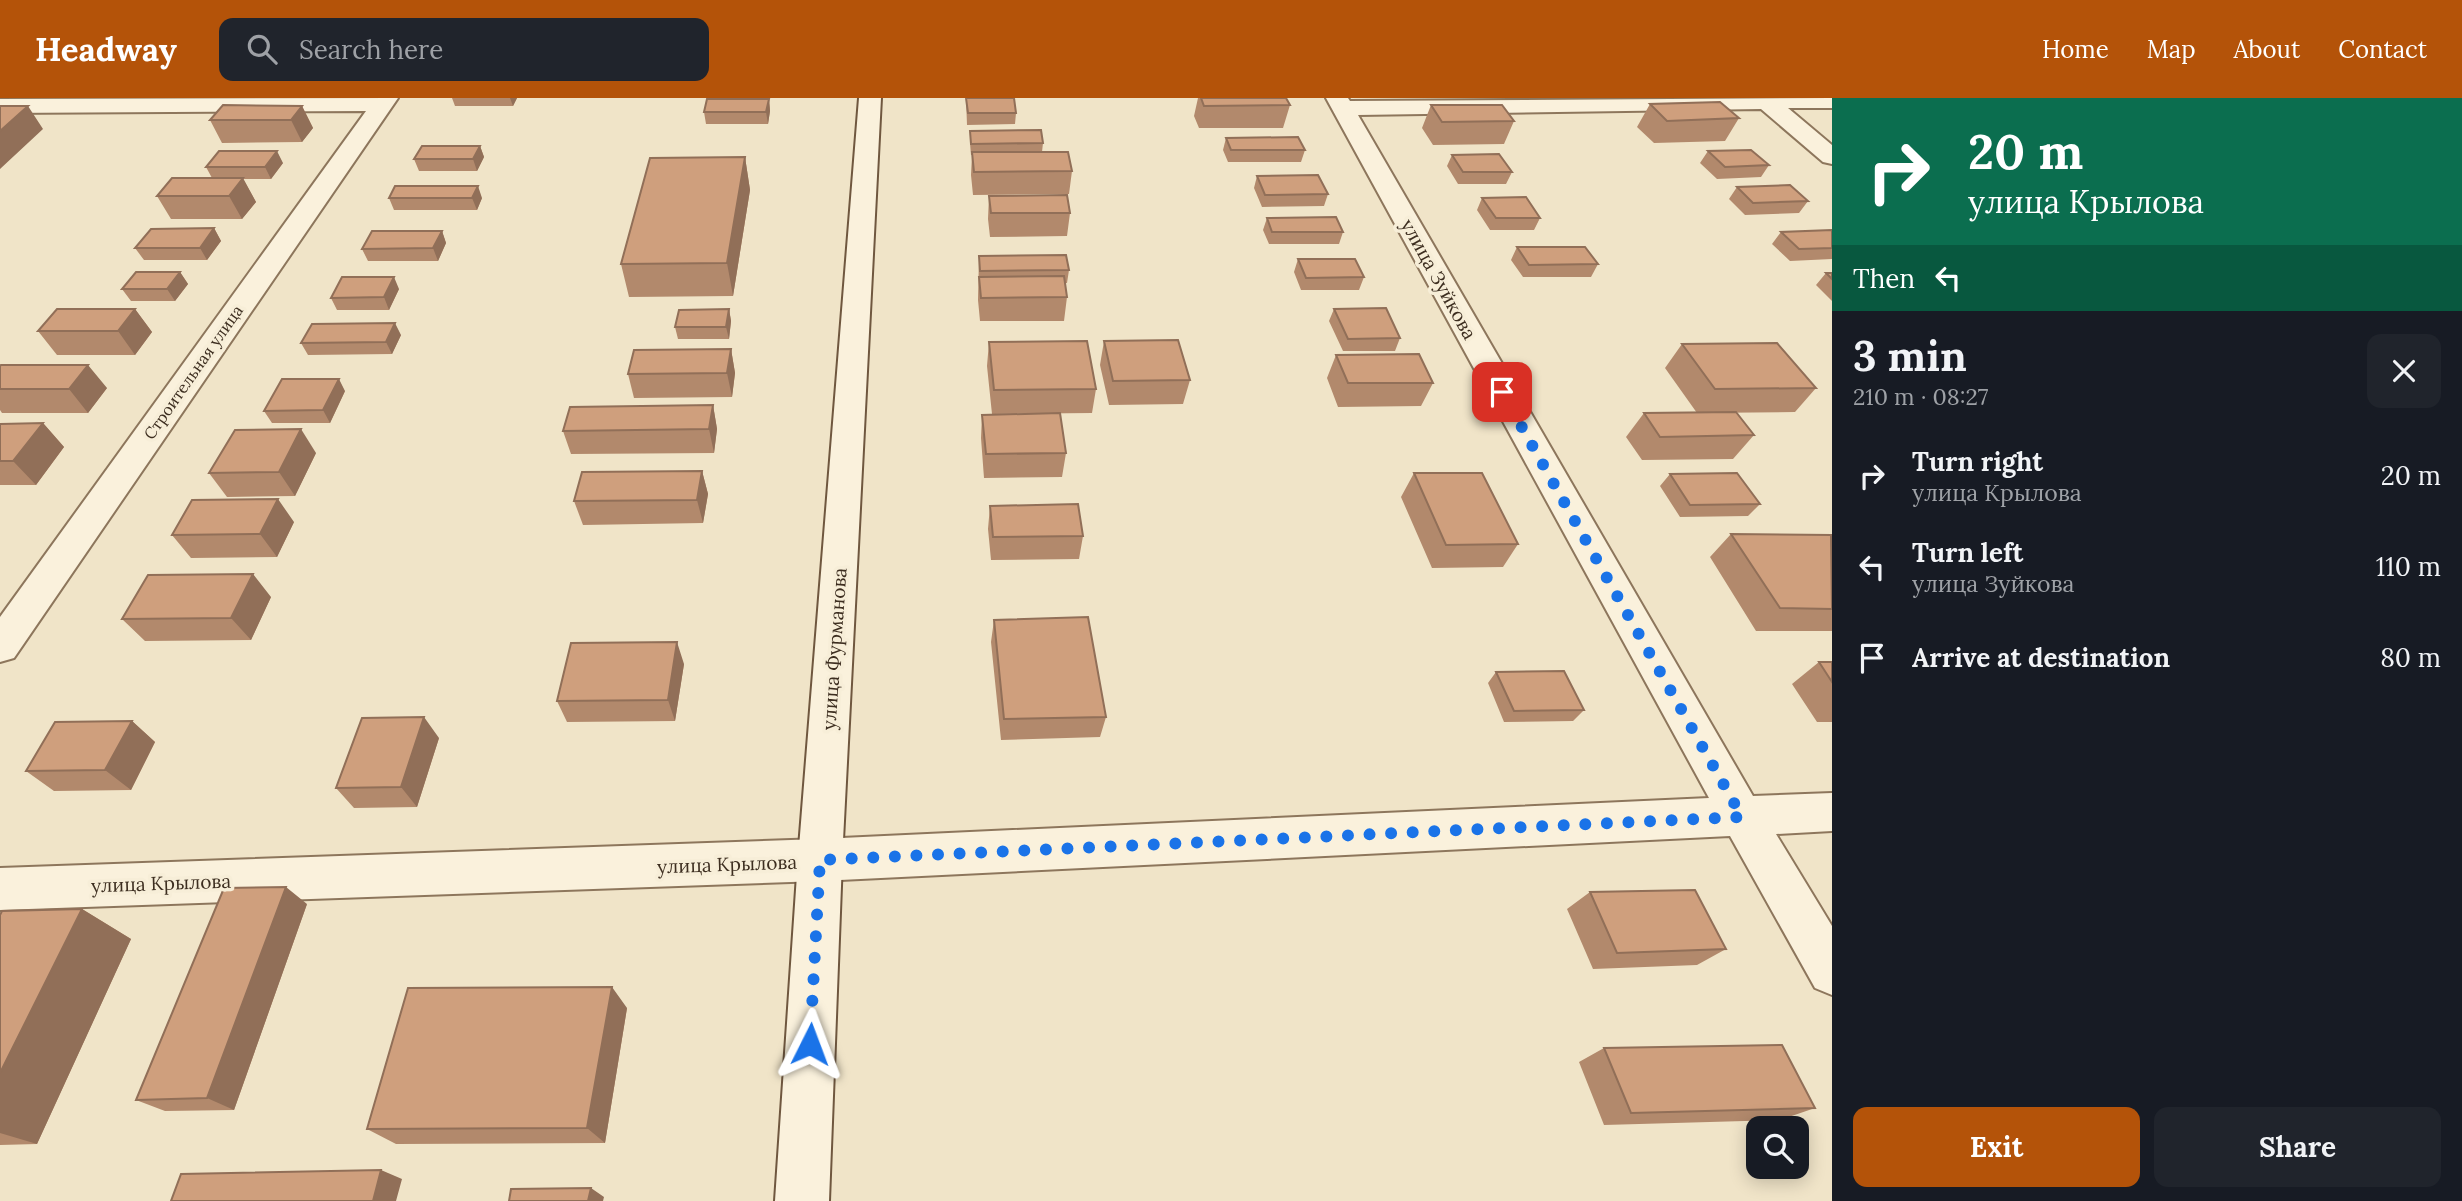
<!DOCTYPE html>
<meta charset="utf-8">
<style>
:root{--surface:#171b24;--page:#20242c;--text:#f1f3f6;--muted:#9ea1a6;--accent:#b45309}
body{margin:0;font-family:Lora,serif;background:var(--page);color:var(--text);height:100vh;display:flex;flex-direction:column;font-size:26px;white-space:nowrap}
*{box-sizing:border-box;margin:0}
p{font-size:23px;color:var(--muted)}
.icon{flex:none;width:38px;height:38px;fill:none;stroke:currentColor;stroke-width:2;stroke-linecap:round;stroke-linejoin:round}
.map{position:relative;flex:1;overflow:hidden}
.sheet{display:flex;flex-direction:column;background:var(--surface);width:630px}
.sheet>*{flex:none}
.banner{background:#0b6e4f;color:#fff;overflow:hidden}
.controls{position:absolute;left:1746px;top:1018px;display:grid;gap:14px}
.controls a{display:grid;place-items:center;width:63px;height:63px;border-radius:14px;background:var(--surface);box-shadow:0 4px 18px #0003;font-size:35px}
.pin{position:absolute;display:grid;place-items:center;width:60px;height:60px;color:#fff;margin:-30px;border-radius:14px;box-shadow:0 4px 10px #0006}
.me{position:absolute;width:77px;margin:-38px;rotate:3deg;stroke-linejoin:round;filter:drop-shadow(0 0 5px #0008)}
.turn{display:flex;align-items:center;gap:24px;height:147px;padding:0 21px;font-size:32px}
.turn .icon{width:91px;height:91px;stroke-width:2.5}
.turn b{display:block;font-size:49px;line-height:60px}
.then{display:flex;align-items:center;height:66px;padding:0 21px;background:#0003;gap:14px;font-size:26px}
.round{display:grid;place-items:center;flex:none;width:74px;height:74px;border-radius:14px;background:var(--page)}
.head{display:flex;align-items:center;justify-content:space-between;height:119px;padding:0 21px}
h1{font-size:42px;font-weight:700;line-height:52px}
.action{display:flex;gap:14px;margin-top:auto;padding:14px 21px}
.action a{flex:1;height:80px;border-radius:14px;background:var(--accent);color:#fff;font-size:28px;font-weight:700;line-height:80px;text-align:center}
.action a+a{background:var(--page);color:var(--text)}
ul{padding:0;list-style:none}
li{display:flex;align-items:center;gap:21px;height:91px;padding:0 21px}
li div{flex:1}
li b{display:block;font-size:26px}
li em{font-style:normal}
header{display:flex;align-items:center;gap:42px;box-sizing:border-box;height:98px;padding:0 35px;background:var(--accent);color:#fff}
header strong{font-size:33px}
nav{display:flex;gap:38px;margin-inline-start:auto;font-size:24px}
.search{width:490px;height:63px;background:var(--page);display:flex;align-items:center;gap:18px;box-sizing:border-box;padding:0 24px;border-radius:14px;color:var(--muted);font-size:26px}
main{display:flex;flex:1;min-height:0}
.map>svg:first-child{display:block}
</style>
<header>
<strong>Headway</strong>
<div class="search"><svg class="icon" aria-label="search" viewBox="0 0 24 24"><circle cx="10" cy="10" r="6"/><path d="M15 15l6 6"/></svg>Search here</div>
<nav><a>Home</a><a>Map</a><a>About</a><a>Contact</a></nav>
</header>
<main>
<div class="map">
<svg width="1832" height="1103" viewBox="0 0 1832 1103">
<rect width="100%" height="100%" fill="#f0e4c8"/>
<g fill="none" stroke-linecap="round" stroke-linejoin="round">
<defs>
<path id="street" d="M398 0 14 560 0 564V519L366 13 0 15V1Z
M1326 0H1348L1350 3 1832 0V10H1788L1832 47V66L1823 64 1761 11 1358 17 1753 698 1832 695V733L1776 736 1832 828V897L1815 890 1730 738 820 783 0 812V770L820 741 1709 700Z"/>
<path id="secondary" d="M859 0H881L842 762 829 1103H775L798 762Z"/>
</defs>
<use href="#street" stroke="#8d765c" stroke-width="4"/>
<use href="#secondary" stroke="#6f573f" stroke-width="4"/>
<use href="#street" fill="#faf1dc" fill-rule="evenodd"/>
<use href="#secondary" fill="#faf1dc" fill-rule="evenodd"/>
</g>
<path fill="#b2896c" d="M452 0H517L513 8H455Z
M966 0 1016 15 1015 26 967 27Z
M1198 0H1286L1290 7 1283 30H1199L1194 18Z
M769 1 770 13 768 26H706L704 14Z
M1650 6 1739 20 1725 43 1654 45 1637 29Z
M1431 7 1514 23 1504 46 1433 47 1422 30Z
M302 8 313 30 302 44 222 45 210 22Z
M970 33 1043 45 1042 54 1072 73 1069 96 973 97 971 77 972 57H971L970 45Z
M1226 40 1305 52 1301 64H1228L1223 52Z
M480 48 484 59 477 73H419L414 61Z
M1708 53 1769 67 1761 79 1717 81 1700 65Z
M1452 57 1512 74 1506 86H1458L1447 68Z
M745 59 750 92 733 198 629 199 621 166Z
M283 65 271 81H243L256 104 242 121H171L157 98 212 80 206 69Z
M1257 78 1328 96 1324 108 1262 109 1254 90Z
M1737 89 1808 103 1799 115 1745 117 1729 101Z
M989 98 1070 115 1067 138 990 139 988 121Z
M389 100H482L477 112H394Z
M1482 100 1540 120 1534 132H1490L1477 112Z
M1267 120 1343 134 1339 146H1269L1263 132Z
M214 130 221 143 207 162H144L135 150Z
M1832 132V161L1790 163 1772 146 1781 134Z
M442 133 446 145 438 163H368L362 151Z
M1517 149 1598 166 1591 179H1523L1511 162Z
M979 158 1069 172 1067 185H1065L1067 199 1064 223H980L978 202Z
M1298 161 1364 179 1359 192H1301L1294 174Z
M180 174 188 186 175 203H131L122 191Z
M1826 175H1832V203L1816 187Z
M399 191 389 212H337L331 200Z
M135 211 152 234 135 257H57L38 233Z
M729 211 731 223 729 241H678L675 229Z
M1334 211 1400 240 1395 253H1343L1329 223Z
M401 237 392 256 308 257 301 245Z
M1104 243 1190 282 1183 306 1109 307 1100 267Z
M989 244 1096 291 1092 315 992 316 987 268Z
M1682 246 1816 290 1795 314 1697 315 1665 270Z
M731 251 735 275 732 299 634 300 628 276Z
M1336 257 1433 285 1421 308 1338 309 1327 280Z
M0 268 107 290 88 315H2L0 312Z
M345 293 330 325H272L264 313Z
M713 307 717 331 714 355 571 356 563 333Z
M1644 315 1754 337 1733 361 1642 362 1626 339Z
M982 317 1066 355 1062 379 984 380 981 340Z
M43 325 64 349 36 387H0V326Z
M316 355 295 398 227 399 209 375Z
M702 373 708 396 703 425 583 427 574 403Z
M1414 375 1518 446 1503 469 1432 470 1401 399Z
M1670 376 1760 406 1748 418 1680 419 1660 388Z
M990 408 1083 438 1079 461 991 462 988 431Z
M294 424 277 459 191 460 172 437Z
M1731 436 1832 438V533H1756L1710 459Z
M271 499 251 542 145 543 122 521Z
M994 522 1106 619 1100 639 1001 642 991 544Z
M1819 564H1832V624H1817L1792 586Z
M684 566 675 623 567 624 557 603Z
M1496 574 1584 612 1573 623 1504 624 1488 585Z
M132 623 155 644 131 692 54 693 26 673Z
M439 640 417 709 354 710 336 690Z
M1590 794 1726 851 1697 867 1593 871 1567 811Z
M307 806 234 1012 165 1013 136 1002Z
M82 811 131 841 37 1046 0 1047V817Z
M627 910 605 1045 396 1046 367 1031Z
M1604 950 1815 1010 1780 1022 1604 1027 1579 964Z"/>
<path fill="#916f58" d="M510 0H517L513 8Z
M769 1 770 13 768 26 766 14Z
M28 8 43 31 0 71V33Z
M302 8 313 30 302 44 291 22Z
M480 48 484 59 477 73 473 61Z
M277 53 283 65 271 81 265 69Z
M745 59 750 92 733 198 727 165Z
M243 80 256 104 242 121 229 98Z
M478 88 482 100 477 112 472 100Z
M214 130 221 143 207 162 200 150Z
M442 133 446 145 438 163 433 150Z
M180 174 188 186 175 203 167 191Z
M394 179 399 191 389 212 384 199Z
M135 211 152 234 135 257 118 233Z
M729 211 731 223 729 241 726 229Z
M395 225 401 237 392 256 386 244Z
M731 251 735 275 732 299 727 275Z
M88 267 107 290 88 315 69 291Z
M339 281 345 293 330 325 323 312Z
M713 307 717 331 714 355 709 331Z
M43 325 64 349 36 387 13 363Z
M301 331 316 355 295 398 279 374Z
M702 373 708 396 703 425 697 402Z
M278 401 294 424 277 459 260 436Z
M253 476 271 499 251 542 231 520Z
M677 544 684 566 675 623 668 602Z
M424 619 439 640 417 709 401 689Z
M132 623 155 644 131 692 105 672Z
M286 789 307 806 234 1012 207 1000Z
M82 811 131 841 37 1046 0 1035V975Z
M612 889 627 910 605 1045 587 1030Z
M381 1072 402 1081 396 1103H373Z
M591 1090 604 1099 603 1103H588Z"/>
<path fill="#cf9f7d" stroke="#916f58" stroke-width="2" d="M966 0H1014L1016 15H968Z
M1201 0H1286L1290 7 1204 8Z
M707 1H769L766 14H704Z
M1720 4 1739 20 1667 23 1650 6Z
M223 7 302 8 291 22H210Z
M1431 7H1502L1514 23 1442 24Z
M0 8H28L0 33Z
M1041 32 1043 45 971 46 970 33Z
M1298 39 1305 52H1231L1226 40Z
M422 48H480L473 61H414Z
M1751 52 1769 67 1725 69 1708 53Z
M219 53H277L265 69H206Z
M972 54H1068L1072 73 974 74Z
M1499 56 1512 74H1463L1452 57Z
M745 59 727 165 621 166 650 60Z
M1318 77 1328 96 1265 97 1257 78Z
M172 80H243L229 98H157Z
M1790 87 1808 103 1753 105 1737 89Z
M395 88H478L472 100H389Z
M1067 97 1070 115H991L989 98Z
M1526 99 1540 120H1496L1482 100Z
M1336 119 1343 134H1272L1267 120Z
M214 130 200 150H135L151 131Z
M1832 132V150L1799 151 1781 134Z
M372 133H442L433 150 362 151Z
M1517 149H1585L1598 166 1529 167Z
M1066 157 1069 172 980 173 979 158Z
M1298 161H1355L1364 179 1306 180Z
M136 174H180L167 191H122Z
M1826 175H1832V181Z
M1064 178 1067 199 981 200 979 179Z
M342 179H394L384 199 331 200Z
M1386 210 1400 240 1348 241 1334 211Z
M57 211H135L118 233H38Z
M729 211 726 229H675L679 212Z
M395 225 386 244 301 245 312 226Z
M1178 242 1190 282 1113 283 1104 243Z
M1087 243 1096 291 994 292 989 244Z
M1777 245 1816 290 1715 291 1682 246Z
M731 251 727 275 628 276 634 252Z
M1419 256 1433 285H1348L1336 257Z
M1 267H88L69 291H0V268Z
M282 281H339L323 312 264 313Z
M713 307 709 331 563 333 570 309Z
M1736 314 1754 337 1660 339 1644 315Z
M1060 315 1066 355 986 356 982 317Z
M43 325 13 363H0V326Z
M301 331 279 374 209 375 235 332Z
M702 373 697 402 574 403 582 374Z
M1414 375H1482L1518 446 1446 447Z
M1737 375 1760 406 1690 407 1670 376Z
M278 401 260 436 172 437 192 402Z
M1078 406 1083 438 993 439 990 408Z
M1731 436 1831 437 1832 511 1780 510Z
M253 476 231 520 122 521 148 477Z
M1088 519 1106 619 1004 621 994 522Z
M677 544 668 602 557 603 571 545Z
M1819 564H1832V584Z
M1564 573 1584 612 1514 613 1496 574Z
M424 619 401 689 336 690 362 620Z
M132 623 105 672 26 673 55 624Z
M286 789 207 1000 136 1002 224 790Z
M1695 792 1726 851 1617 855 1590 794Z
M82 811 0 975V817L2 813Z
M612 889 587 1030 367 1031 408 890Z
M1782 947 1815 1010 1631 1015 1604 950Z
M381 1072 373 1103H171L181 1076Z
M591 1090 588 1103H509L511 1091Z"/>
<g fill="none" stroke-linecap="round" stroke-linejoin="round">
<path stroke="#1a73e8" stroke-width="12" stroke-dasharray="0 21.6" d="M810 946 820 762 1742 719 1502 294"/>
</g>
<g text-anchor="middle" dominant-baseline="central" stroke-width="7" stroke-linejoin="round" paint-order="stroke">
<g font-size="16" fill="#3d2e20" stroke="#f7eed8">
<text transform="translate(193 274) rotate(-55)">Строительная улица</text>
</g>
<g font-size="19" fill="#3d2e20" stroke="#f7eed8">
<text transform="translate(1439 181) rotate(61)">улица Зуйкова</text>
<text transform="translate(834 551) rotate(-86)">улица Фурманова</text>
<text transform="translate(727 766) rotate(-2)">улица Крылова</text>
<text transform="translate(161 785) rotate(-2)">улица Крылова</text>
</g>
</g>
</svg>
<div class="controls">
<a><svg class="icon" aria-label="search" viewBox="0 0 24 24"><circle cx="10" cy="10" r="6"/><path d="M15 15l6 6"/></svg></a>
</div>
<div class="pin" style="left:1502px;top:294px;background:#d93025"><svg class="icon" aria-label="arrive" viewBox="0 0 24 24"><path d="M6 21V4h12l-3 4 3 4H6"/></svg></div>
<svg class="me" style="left:810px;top:946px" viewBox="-20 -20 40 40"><path d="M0-17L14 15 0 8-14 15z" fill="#1a73e8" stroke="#fff" stroke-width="4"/></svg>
</div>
<section class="sheet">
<div class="banner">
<div class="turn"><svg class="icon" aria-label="right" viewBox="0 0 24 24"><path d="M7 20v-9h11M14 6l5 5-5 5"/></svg><div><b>20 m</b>улица Крылова</div></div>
<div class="then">Then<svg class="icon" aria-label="left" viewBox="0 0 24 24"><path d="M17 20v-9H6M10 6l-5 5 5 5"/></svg></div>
</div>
<div class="head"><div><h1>3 min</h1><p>210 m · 08:27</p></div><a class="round"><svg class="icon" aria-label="close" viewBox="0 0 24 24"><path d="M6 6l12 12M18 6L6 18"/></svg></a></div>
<ul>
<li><svg class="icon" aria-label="right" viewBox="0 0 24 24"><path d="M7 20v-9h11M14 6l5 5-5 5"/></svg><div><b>Turn right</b><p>улица Крылова</p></div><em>20 m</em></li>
<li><svg class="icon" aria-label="left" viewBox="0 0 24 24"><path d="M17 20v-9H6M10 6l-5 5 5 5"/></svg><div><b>Turn left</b><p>улица Зуйкова</p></div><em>110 m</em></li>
<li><svg class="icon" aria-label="arrive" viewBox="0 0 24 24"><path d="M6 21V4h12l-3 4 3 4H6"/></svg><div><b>Arrive at destination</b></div><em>80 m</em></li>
</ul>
<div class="action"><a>Exit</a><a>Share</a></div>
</section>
</main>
